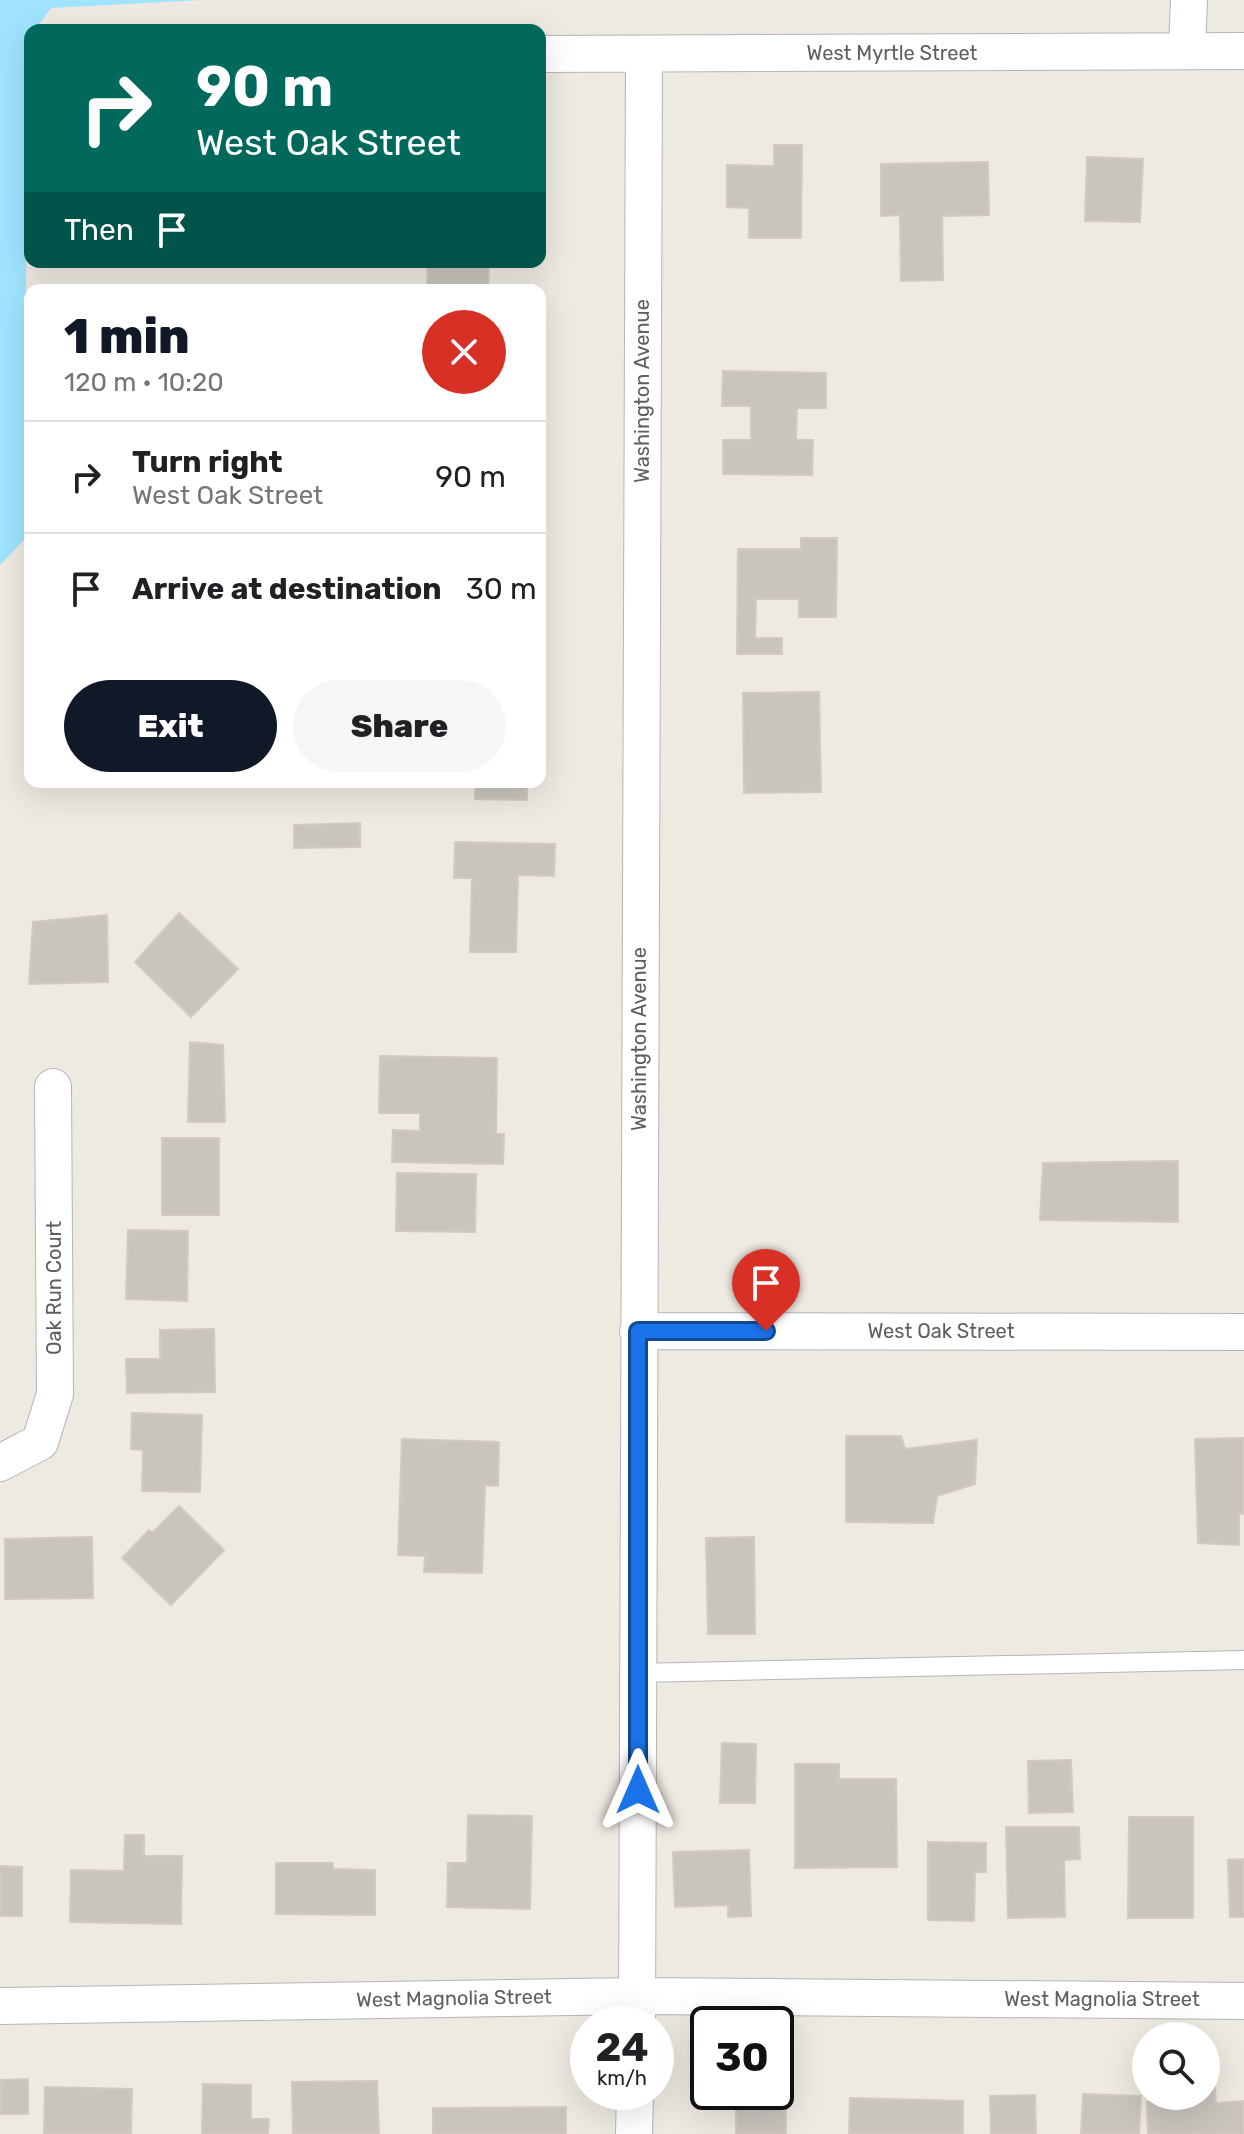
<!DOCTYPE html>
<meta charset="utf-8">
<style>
:root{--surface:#fff;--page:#f6f6f6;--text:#202124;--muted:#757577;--line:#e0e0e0;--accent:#111827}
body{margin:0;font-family:Rubik,sans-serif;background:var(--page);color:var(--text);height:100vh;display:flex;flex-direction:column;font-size:30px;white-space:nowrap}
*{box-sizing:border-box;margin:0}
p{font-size:26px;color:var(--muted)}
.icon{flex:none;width:44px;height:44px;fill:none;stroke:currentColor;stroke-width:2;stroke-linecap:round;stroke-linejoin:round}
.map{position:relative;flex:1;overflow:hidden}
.side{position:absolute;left:24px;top:284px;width:522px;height:504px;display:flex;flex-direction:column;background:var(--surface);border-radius:16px;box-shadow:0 8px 32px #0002}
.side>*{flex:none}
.top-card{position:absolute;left:24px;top:24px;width:522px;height:244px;border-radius:16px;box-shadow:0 8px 32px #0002;background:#00695c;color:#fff;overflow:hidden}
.tools{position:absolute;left:1132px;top:2022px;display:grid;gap:16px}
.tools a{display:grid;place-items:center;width:88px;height:88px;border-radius:50%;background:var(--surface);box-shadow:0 8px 32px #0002;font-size:40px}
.speed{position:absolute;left:570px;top:2006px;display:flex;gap:16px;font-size:40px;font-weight:700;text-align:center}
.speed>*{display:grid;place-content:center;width:104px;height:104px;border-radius:50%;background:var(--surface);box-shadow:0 8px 32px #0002;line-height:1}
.speed small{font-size:20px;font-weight:400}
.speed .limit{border:4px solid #111;border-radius:12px;background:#fff;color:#111}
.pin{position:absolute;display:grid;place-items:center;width:68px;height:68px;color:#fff;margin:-82px -34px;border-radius:50% 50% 50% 0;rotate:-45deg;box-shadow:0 0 8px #0007}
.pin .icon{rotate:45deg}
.me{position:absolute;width:88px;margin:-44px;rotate:0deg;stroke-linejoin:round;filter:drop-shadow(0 0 6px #0008)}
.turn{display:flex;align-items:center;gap:28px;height:168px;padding:0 40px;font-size:36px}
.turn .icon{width:104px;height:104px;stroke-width:2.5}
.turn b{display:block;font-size:56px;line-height:68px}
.then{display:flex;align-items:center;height:76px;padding:0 40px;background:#0003;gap:16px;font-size:30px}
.round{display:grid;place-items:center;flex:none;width:84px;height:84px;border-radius:42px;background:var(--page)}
.head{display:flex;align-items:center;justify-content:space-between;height:136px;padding:0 40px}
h1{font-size:48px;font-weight:800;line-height:60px;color:var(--accent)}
.primary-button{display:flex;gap:16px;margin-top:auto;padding:16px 40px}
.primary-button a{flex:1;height:92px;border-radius:48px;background:var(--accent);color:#fff;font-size:32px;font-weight:800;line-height:92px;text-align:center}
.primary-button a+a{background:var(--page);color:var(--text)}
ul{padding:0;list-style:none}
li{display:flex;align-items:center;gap:24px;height:112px;padding:0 40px;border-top:2px solid var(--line)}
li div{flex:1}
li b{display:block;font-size:30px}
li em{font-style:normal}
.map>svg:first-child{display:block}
</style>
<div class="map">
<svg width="1244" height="2134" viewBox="0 0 1244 2134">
<rect width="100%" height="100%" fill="#eee9e1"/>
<path fill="#a0e4ff" d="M0 0H202L51 8 35 30H30L27 41 25 539 0 565Z"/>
<path fill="#c9c4be" stroke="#d3cabf" stroke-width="2" d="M540 117H541L542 206H540Z
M774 145H802L801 238H749V208L727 207V165L774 166Z
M1087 157 1143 159 1140 222 1085 221Z
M988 162 989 215 942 216 943 280 901 281 900 215 881 216V164Z
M428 262H489L488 290H427Z
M723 371 826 373V408H797L796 440H813L812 475 723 474V440H751V406H722Z
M801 538H837L836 617H799V599H756L755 638H782V654H737L738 549H801Z
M819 692 821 792 744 793 743 693Z
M475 782H527V800L475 799Z
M360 823V847L294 848V825Z
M455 842 555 844 554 876 518 875 516 952H470L472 878H454Z
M179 913 238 969 191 1017 135 962Z
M107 915 108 982 29 984 33 922Z
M190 1042 223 1045 225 1122H188Z
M380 1056 497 1058 496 1134H504L503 1164 392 1162 393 1130 420 1131V1113H379Z
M162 1138H219V1215H162Z
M1178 1161V1222L1040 1220 1043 1163Z
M397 1173 476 1174 475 1232 396 1231Z
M128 1230 188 1231 187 1301 126 1299Z
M214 1329 215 1392 127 1393 126 1359H160V1330Z
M132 1413 202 1415 200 1492 142 1491 143 1450 131 1449Z
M846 1436H901L905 1449 977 1440 975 1484 937 1496 933 1523 846 1522Z
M1244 1438V1514L1239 1513V1545L1198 1543 1195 1439Z
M402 1439 499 1442 498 1486 485 1485 482 1573 424 1572 425 1556 398 1555Z
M179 1506 224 1550 171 1605 122 1558 149 1530 152 1533Z
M92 1537 93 1598 5 1599V1539Z
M754 1537 755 1634H708L706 1538Z
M722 1743 756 1744 755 1803H720Z
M1071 1760 1073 1812 1029 1813 1028 1761Z
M795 1764H839V1779H896L897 1867 795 1868Z
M468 1815 532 1816 530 1909 447 1907 448 1863H467Z
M1129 1817H1193V1918H1128Z
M1006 1827H1079L1080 1859 1064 1860 1065 1917 1008 1918Z
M125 1835H144V1856H182L181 1924 70 1922 71 1870 124 1871Z
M928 1842 986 1843V1872H975L974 1921 928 1920Z
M749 1850 751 1916 728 1917V1905L675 1907 673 1852Z
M1244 1859V1917H1230L1228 1860Z
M276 1863H333V1869L375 1870V1915L276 1914Z
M0 1866 22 1867V1916H0Z
M28 2079V2114H0V2080Z
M377 2081 379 2134H293L292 2082Z
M203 2084 251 2085V2119H269L268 2134H202Z
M45 2087 132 2089 131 2134H44Z
M1215 2088 1216 2103 1244 2101V2134H1148L1147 2102 1176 2101V2096H1206V2089Z
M1083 2094 1141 2096 1139 2134H1081Z
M1035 2095 1036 2134H991L990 2096Z
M850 2098 963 2101V2134H849Z
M736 2101H786V2134H736Z
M566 2107V2134H433V2108Z"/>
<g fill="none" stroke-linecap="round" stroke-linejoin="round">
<defs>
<path id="service" d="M638 1673 1244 1660"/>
<path id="minor" d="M1187 51 1189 0
M540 54 1244 51
M638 1331 1244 1332
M0 1463 40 1442 55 1394 53 1087
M0 2006 638 1996 1244 2001
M637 2024 644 55
M634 2134 635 2092"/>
</defs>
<use href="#service" stroke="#b2b6ba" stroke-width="20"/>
<use href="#minor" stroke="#b2b6ba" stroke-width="38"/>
<use href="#service" stroke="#fff" stroke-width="18"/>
<use href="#minor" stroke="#fff" stroke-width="36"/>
</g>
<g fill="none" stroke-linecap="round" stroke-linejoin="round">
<defs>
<path id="route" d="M638 1790V1331H766"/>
</defs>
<use href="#route" stroke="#114b97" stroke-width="20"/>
<use href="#route" stroke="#1a73e8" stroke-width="14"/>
</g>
<g text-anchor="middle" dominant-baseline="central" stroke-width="6" stroke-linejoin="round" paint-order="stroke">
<g font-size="20" fill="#5a6063" stroke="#fff">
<text x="892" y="53">West Myrtle Street</text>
<text transform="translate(642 391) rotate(-90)">Washington Avenue</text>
<text transform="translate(639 1039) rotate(-90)">Washington Avenue</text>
<text transform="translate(54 1288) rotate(-90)">Oak Run Court</text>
<text x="941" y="1331">West Oak Street</text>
<text transform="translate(454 1998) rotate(-1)">West Magnolia Street</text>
<text x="1102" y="1999">West Magnolia Street</text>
</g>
</g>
</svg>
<div class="tools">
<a><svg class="icon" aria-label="search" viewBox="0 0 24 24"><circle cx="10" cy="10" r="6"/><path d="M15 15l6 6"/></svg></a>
</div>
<div class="speed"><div>24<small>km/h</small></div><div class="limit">30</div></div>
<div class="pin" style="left:766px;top:1331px;background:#d93025"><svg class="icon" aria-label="arrive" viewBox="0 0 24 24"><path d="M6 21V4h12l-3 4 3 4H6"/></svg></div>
<svg class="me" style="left:638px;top:1790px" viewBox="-20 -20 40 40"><path d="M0-17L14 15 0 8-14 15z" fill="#1a73e8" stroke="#fff" stroke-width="4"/></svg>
<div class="top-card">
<div class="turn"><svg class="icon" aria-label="right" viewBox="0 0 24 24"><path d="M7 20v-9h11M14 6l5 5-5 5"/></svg><div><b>90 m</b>West Oak Street</div></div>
<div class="then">Then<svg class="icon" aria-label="arrive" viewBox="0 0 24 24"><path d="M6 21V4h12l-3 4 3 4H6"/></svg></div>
</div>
<section class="side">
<div class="head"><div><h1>1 min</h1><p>120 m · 10:20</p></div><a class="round" style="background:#d93025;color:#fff"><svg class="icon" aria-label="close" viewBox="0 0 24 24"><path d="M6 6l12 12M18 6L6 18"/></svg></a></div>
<ul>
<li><svg class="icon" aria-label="right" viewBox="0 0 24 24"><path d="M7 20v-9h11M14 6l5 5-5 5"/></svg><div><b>Turn right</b><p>West Oak Street</p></div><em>90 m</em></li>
<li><svg class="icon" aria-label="arrive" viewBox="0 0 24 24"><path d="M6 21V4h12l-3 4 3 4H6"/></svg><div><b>Arrive at destination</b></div><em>30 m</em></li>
</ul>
<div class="primary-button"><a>Exit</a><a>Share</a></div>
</section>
</div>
